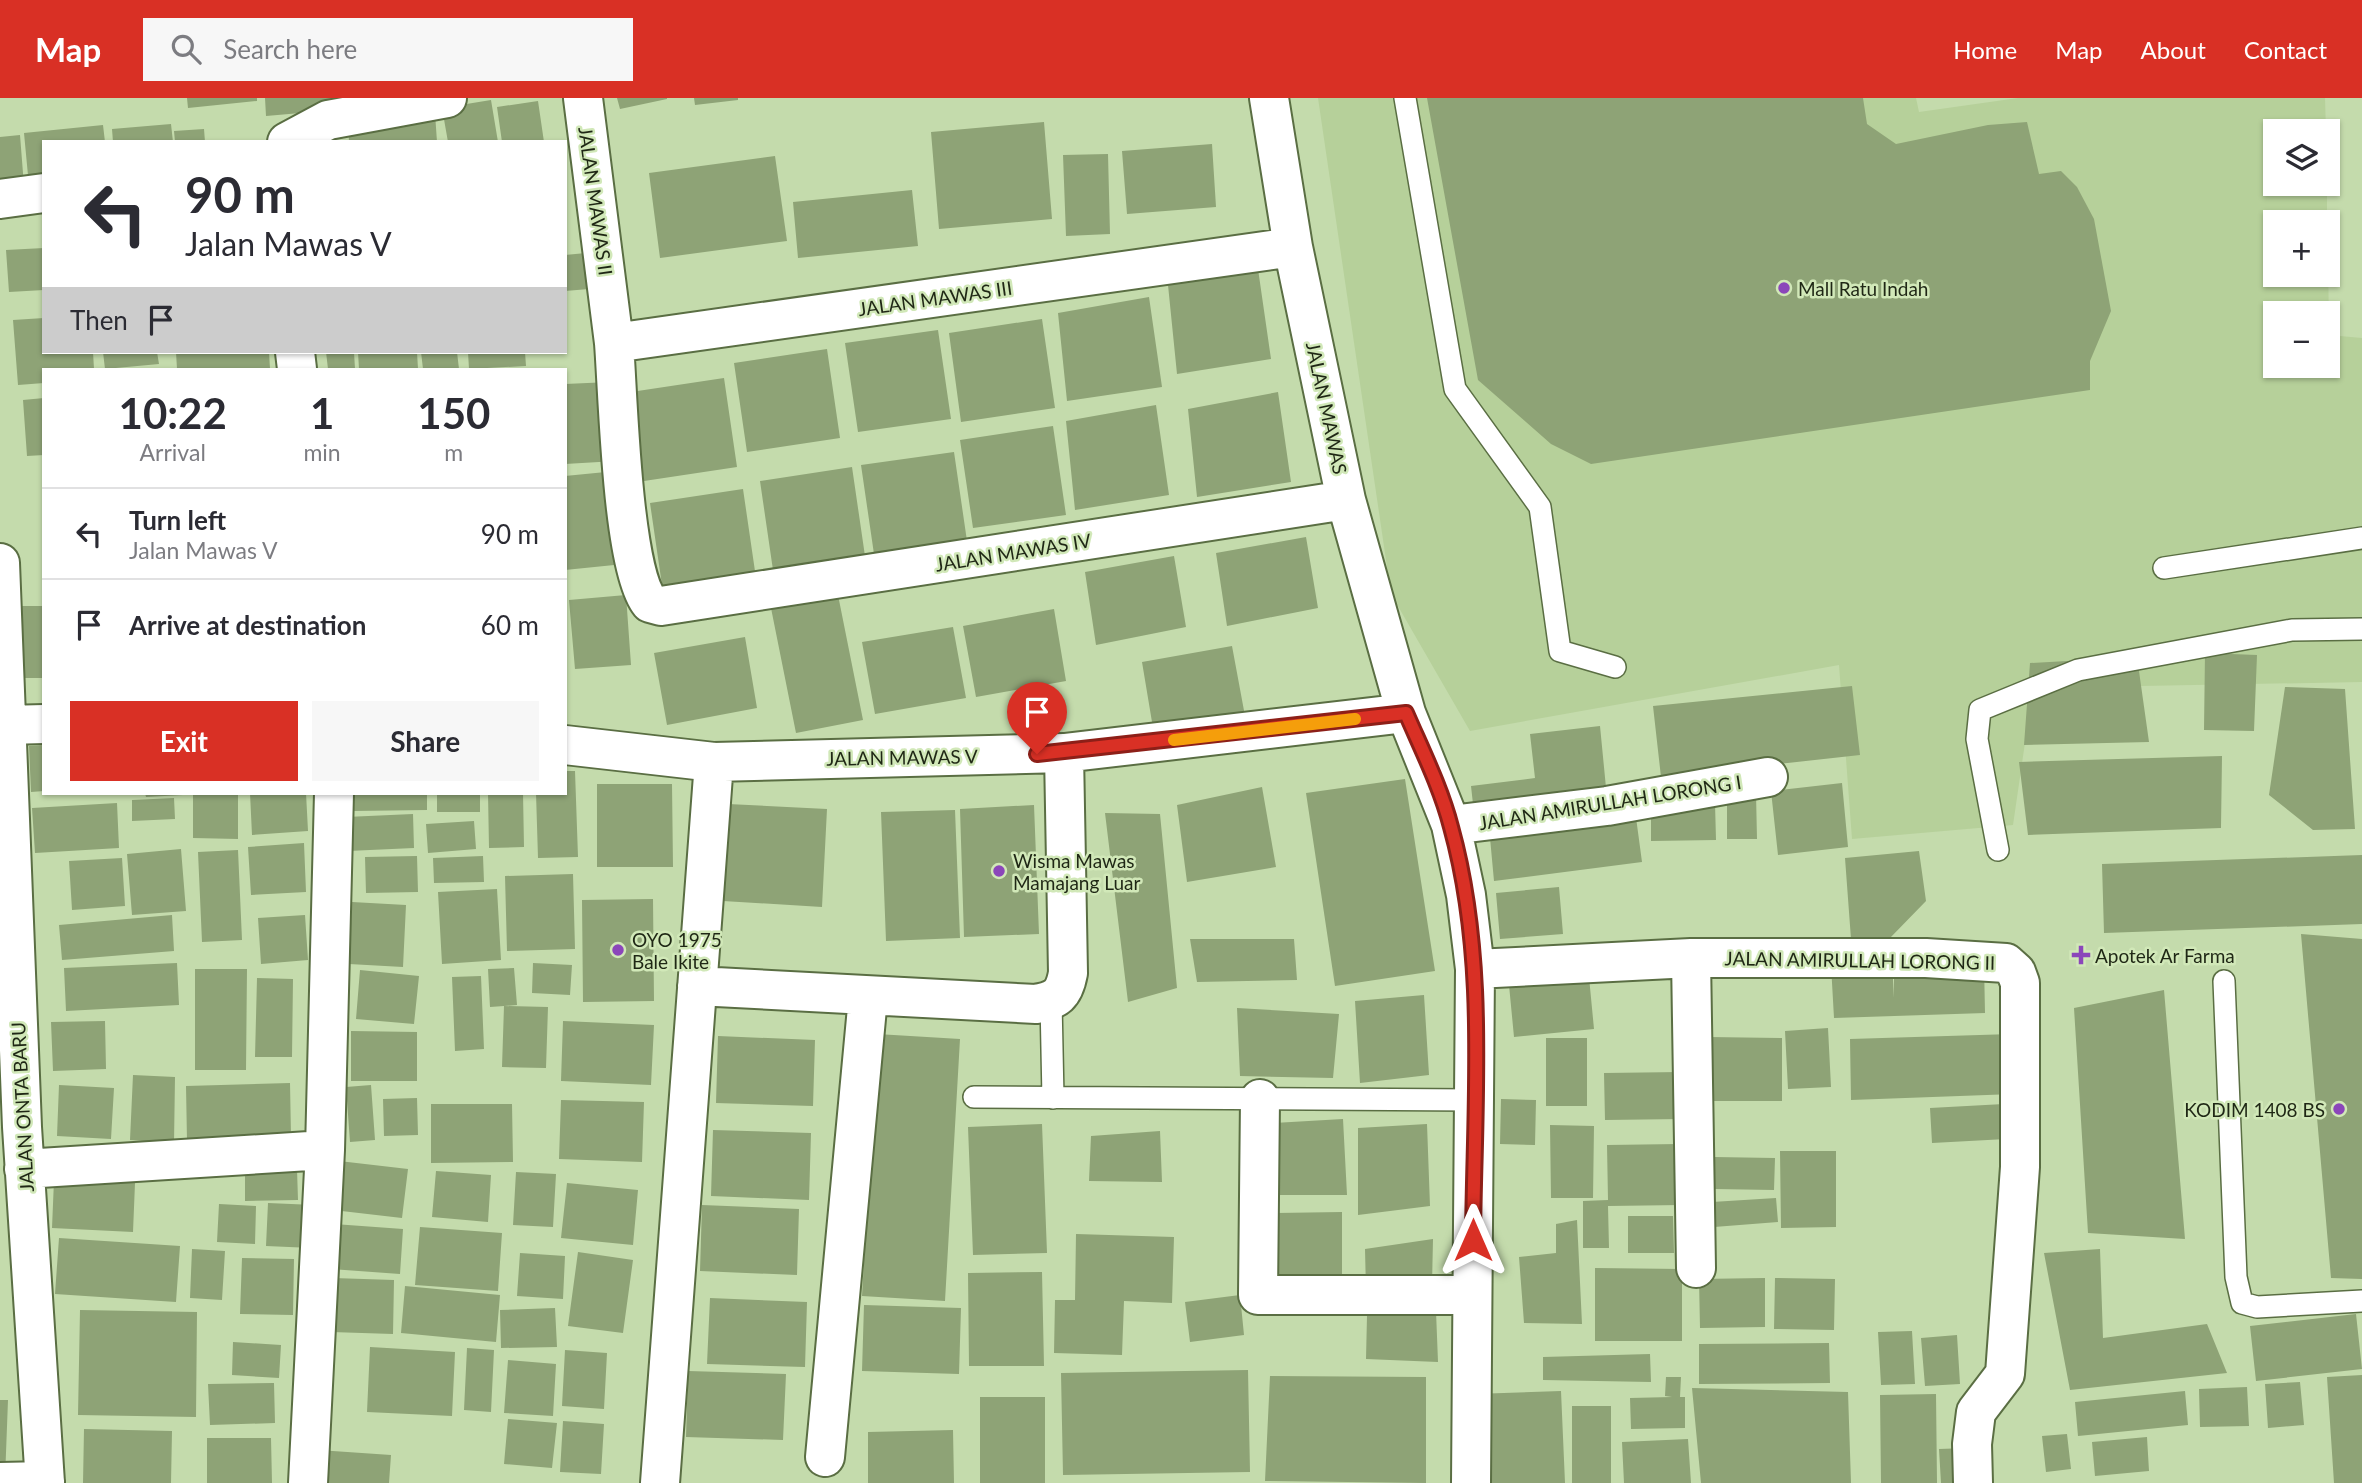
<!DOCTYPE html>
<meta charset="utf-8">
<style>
:root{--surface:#fff;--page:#f7f7f7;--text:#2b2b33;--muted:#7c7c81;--line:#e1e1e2;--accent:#d93025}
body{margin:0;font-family:Lato,sans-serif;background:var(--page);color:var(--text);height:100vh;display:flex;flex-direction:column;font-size:26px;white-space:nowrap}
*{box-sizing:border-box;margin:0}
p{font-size:23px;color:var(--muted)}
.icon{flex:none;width:38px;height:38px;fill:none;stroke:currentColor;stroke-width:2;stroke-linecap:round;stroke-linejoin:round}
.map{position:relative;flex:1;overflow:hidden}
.panel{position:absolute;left:42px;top:270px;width:525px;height:427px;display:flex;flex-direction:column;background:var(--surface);border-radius:0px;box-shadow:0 2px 5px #0004}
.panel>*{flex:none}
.top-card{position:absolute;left:42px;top:42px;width:525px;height:214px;border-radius:0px;box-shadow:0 2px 5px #0004;background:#fff;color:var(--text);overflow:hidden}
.controls{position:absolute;left:2263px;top:21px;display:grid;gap:14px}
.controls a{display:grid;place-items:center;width:77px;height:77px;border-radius:0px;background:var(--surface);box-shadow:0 2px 5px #0004;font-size:35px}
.pin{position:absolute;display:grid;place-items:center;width:60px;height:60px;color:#fff;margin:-72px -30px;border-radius:50% 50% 50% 0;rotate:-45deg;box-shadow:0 0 7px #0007}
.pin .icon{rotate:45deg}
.me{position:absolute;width:77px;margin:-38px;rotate:0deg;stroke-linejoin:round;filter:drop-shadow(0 0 5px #0008)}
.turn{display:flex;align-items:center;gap:24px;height:147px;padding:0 28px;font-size:32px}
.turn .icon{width:91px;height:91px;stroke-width:2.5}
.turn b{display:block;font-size:49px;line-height:60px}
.then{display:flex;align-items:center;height:66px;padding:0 28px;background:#0003;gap:14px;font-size:26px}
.eta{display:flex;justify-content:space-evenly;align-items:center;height:119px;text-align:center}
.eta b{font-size:42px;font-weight:700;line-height:49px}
.primary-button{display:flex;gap:14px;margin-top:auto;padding:14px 28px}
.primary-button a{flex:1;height:80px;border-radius:0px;background:var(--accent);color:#fff;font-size:28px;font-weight:700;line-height:80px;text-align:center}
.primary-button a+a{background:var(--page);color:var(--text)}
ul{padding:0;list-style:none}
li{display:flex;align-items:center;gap:21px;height:91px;padding:0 28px;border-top:2px solid var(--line)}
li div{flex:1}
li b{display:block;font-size:26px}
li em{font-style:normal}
header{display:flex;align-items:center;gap:42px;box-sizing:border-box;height:98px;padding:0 35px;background:var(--accent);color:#fff}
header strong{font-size:33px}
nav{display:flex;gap:38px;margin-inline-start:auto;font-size:24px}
.search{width:490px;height:63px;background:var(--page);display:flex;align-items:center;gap:18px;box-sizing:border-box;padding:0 24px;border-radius:0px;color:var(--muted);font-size:26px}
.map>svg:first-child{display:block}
</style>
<header>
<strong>Map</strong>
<div class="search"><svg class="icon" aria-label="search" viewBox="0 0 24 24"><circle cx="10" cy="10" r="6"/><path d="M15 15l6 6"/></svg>Search here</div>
<nav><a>Home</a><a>Map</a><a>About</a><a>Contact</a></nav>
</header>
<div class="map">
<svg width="2362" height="1385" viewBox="0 0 2362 1385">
<rect width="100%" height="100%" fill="#c4dbac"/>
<path fill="#b6d09a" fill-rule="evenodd" d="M1318 0H1916L1919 14 2018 0H2325L2326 33H2275V86H2327V124H2275V177H2328V153L2329 237 2362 240V584L2033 590 2013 727 1852 741 1839 567 1470 633 1391 496ZM2275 215H2328V268H2275Z"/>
<path fill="#8ea376" d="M187 0H257V3L188 10Z
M265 0H381V8L266 18Z
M617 0H667V1L620 11Z
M694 0H738V2L695 7Z
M1427 0H1863L1867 26 1896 46 1988 27 2027 24 2039 76 2061 73 2077 89 2094 121 2111 213 2090 263V292L1591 366 1551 346 1478 282Z
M491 2 498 44H448L442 10Z
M538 3 544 44H502L497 9Z
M435 15 437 44H349L348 23Z
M1044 24 1052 121 939 131 931 34Z
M171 26 173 44H113L112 31Z
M103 27 105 44H44V87L29 88 24 35Z
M204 31 205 44H175L174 33Z
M20 37 24 88 0 90V39Z
M1212 46 1216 109 1127 116 1122 53Z
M1108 56 1110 136 1066 138 1063 57Z
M775 58 787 143 660 160 649 75Z
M912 92 918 148 798 160 793 104Z
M44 150V192L9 194 6 152Z
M586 155 589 191 565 193V157Z
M1258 171 1271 261 1177 276 1168 187Z
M1149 199 1162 289 1067 303 1058 215Z
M44 220V254H93L94 271H44V285L18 287 13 222Z
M1042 221 1055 310 961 324 949 235Z
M938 232 951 321 858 334 845 245Z
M827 251 840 340 747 354 734 265Z
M103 254H157L159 266 105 271Z
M176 254H269L270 271H177Z
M326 254H354L355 271H328Z
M358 254H417L418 271H359Z
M421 254H457L459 271H423Z
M468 254H525L526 268 469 271Z
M724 280 737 369 644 383 631 294Z
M610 284 616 363 565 366V286Z
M1278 294 1291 384 1197 399 1188 311Z
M44 300V357L27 358 23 302Z
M1156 307 1169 397 1075 412 1066 323Z
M1053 328 1066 417 973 430 960 342Z
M954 354 967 443 874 456 861 367Z
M852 369 865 458 773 472 760 383Z
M616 373 624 466 565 472V378Z
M743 391 756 480 663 494 650 405Z
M1306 439 1318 510 1227 528 1216 455Z
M1174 458 1186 529 1096 547 1085 474Z
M626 497 631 567 575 571 569 502Z
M838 497 863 622 796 635 771 510Z
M19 508H44V580H21Z
M1054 511 1066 583 976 599 963 528Z
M953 529 966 600 875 616 862 544Z
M745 539 757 610 667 627 654 555Z
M1232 548 1245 618 1154 636 1142 564Z
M2205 555 2257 557 2254 633 2204 632Z
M2137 559 2149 644 2024 647 2030 565Z
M1852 588 1860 657 1661 679 1653 608Z
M2285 589 2345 591 2355 731 2313 732 2269 697Z
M1600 628 1607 700 1474 715 1471 688 1535 680 1530 636Z
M44 647V693L31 694 29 648Z
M2222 658 2221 730 2028 737 2019 664Z
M565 673H575L578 759 538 760 536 695H565Z
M1405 681 1435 873 1335 888 1306 695Z
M1842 685 1848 749 1778 757 1771 693Z
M597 686H672L673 769H597Z
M1262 689 1276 769 1187 784 1177 707Z
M145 695H183V697L146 699Z
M193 695H238V741L193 740Z
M250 695H306L308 733 252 737Z
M353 695H427V712L353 713Z
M437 695H480V714H437Z
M488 695H523L524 749 489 750Z
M1727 695H1756L1757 741H1727Z
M174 700 175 721 132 723V702Z
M117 705 119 750 35 755 32 710Z
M1715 705 1716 742 1651 743V706Z
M728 706 827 711 822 809 723 803Z
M1034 707 1039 836 964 839 960 711Z
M955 712 960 840 886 843 881 714Z
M1635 712 1642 764 1494 783 1489 729Z
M1105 715 1160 716 1177 890 1128 904Z
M413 716 414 750 348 753 346 719Z
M474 723 476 751 428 755 426 726Z
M304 745 306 794 251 797 248 749Z
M181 751 186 813 132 817 127 756Z
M238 752 242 842 202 844 198 754Z
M1919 753 1926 803 1890 840 1851 841 1845 760Z
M2362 757V826L2104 835 2102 766Z
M417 758 418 794 366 795 365 759Z
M483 758 484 784 434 785 433 760Z
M122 760 125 808 72 812 69 763Z
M573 776 575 851 507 853 505 778Z
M1559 789 1563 836 1500 841 1496 795Z
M497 791 501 862 442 866 438 794Z
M653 801 654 903 583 904 582 802Z
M352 804 406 807 403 869 349 866Z
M172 817 174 853 62 862 59 827Z
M305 817 308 862 261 866 258 820Z
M2301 836 2362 841V1181L2331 1180Z
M1190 841H1294L1297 882 1197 884Z
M1892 863 1894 900V868L1984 866 1985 915 1834 920 1831 867Z
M177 865 179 907 66 913 64 870Z
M533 865 572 867 570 897 532 895Z
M514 870 517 907 504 908 548 909 546 970 502 969 504 908 490 909 488 871Z
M195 871H247L246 972H195Z
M360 872 419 878 414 926 356 921Z
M481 878 484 951 455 953 452 879Z
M1589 879 1594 931 1514 939 1509 887Z
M257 880 293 881 292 959H255Z
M2164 892 2185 1141 2088 1135 2074 910Z
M1424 897 1429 977 1360 985 1355 903Z
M1237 910 1339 916 1333 980 1240 978Z
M105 923 106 971 53 973 51 924Z
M563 923 654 927 651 987 561 983Z
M1828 930 1831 989 1788 991 1785 933Z
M351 933 417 934V983H351Z
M877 936 960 941 945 1203 862 1198Z
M2012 936 2014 996 1851 1002 1850 941Z
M718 938 815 942 813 1008 716 1005Z
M1709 939 1782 940V1003H1709Z
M1546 940H1587V1008H1546Z
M1681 974 1682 1021 1605 1022 1604 975Z
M133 977 175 979 174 1045 130 1042Z
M290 985 291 1039 187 1043 186 988Z
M59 987 114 990 111 1041 57 1038Z
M371 987 375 1042 350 1044 346 989Z
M417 1000 418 1037 384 1038 383 1001Z
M1501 1001 1536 1002 1535 1047 1500 1046Z
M561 1002 644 1004 642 1064 559 1061Z
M431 1006H512L513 1064 431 1065Z
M2004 1006 2006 1041 1932 1045 1930 1010Z
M1343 1021 1347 1097H1279L1274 1025Z
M1042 1026 1047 1155 973 1157 968 1029Z
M1427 1026 1430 1108 1358 1117V1030Z
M1550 1027 1594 1028 1593 1100H1551Z
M713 1032 811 1035 809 1102 711 1098Z
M1160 1033 1162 1084 1089 1083 1091 1038Z
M1679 1046 1681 1107 1608 1108 1609 1150H1583V1103L1608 1102 1607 1047Z
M1780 1053H1836V1129L1781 1130Z
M1714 1059 1775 1060 1774 1092 1714 1091Z
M339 1063 408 1071 402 1120 333 1112Z
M297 1071 298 1102 245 1103V1072Z
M436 1073 491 1077 488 1124 432 1119Z
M516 1074 556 1076 553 1129 513 1127Z
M54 1082 135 1085 133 1134 52 1130Z
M567 1085 638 1092 633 1147 561 1140Z
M1776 1100 1778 1124 1714 1129 1712 1104Z
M268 1105 314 1107 312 1150 266 1148Z
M219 1106 256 1108 255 1146 217 1144Z
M702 1107 799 1111 797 1177 700 1173Z
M1342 1114V1189H1276V1115Z
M1628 1118H1673L1674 1155H1628Z
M1577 1122 1582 1226 1524 1225 1519 1159 1556 1155V1126Z
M334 1126 403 1131 400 1176 331 1171Z
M420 1129 502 1135 498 1193 415 1187Z
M1076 1136 1174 1139 1172 1205 1124 1203 1122 1257 1054 1255 1055 1202H1075Z
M59 1140 180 1148 176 1204 55 1196Z
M1433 1141 1432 1187 1366 1192 1365 1151Z
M192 1151 225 1153 222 1202 190 1200Z
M2100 1151 2103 1240 2207 1226 2227 1275 2070 1292 2044 1155Z
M578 1154 633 1162 623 1235 568 1228Z
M520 1155 565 1158 563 1201 517 1198Z
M242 1160 294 1161 293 1217 240 1216Z
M1595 1170 1682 1171V1243H1595Z
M1042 1174 1044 1268H969L968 1175Z
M333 1180 394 1182 393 1236 331 1234Z
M1765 1180V1229L1700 1230 1699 1181Z
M1775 1180 1835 1181 1834 1232 1774 1231Z
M405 1188 500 1197 496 1244 401 1235Z
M1240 1197 1244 1237 1190 1244 1185 1204Z
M710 1200 807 1204 805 1269 707 1266Z
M864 1207 961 1210 959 1276 862 1273Z
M555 1210 557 1249 501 1250 500 1212Z
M80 1212 197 1214 196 1319 78 1317Z
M1436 1213 1438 1264 1366 1261 1367 1218Z
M2356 1216 2362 1271 2256 1283 2250 1228Z
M1912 1233 1915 1286 1881 1287 1878 1234Z
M1957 1237 1960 1286 1925 1288 1921 1240Z
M233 1244 281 1247 279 1280 232 1277Z
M1829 1245 1830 1285 1699 1286V1246Z
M370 1249 455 1254 452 1318 367 1314Z
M467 1250 494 1252 491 1314 464 1312Z
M565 1252 607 1255 604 1311 562 1308Z
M1650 1256 1651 1284 1543 1282V1259Z
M508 1262 556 1266 553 1318 504 1315Z
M1248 1272 1250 1374 1063 1377 1061 1275Z
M688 1273 786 1276 783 1342 686 1339Z
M2362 1277V1385H2334L2327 1279Z
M1270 1278 1426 1279V1385L1265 1383Z
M1666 1279H1681L1680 1299H1685V1330L1631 1331 1630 1300 1672 1299 1665 1298Z
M2300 1284 2304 1327 2268 1330 2265 1286Z
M274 1285 275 1325 210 1327 208 1286Z
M2247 1289 2249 1328 2200 1329 2199 1291Z
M1692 1290 1848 1294 1851 1385H1701Z
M1561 1293 1565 1385H1478L1474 1296Z
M2185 1293 2188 1327 2078 1338 2075 1304Z
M1936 1296 1937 1385H1881L1880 1297Z
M980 1299H1045V1385H980Z
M0 1302H8L5 1381H0Z
M1572 1308H1611V1385H1572Z
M508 1321 557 1325 552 1370 504 1366Z
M563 1323 604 1326 601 1376 560 1374Z
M84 1331 172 1333 171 1385H83Z
M953 1332 954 1385H868V1334Z
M2067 1336 2071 1371 2046 1374 2042 1338Z
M2147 1339 2149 1373 2095 1378 2092 1344Z
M207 1340H271L272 1385H207Z
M1688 1341 1691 1385H1624L1622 1344Z
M1967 1350 1969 1385H1941L1939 1351Z
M318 1352 391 1357 389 1385H315Z"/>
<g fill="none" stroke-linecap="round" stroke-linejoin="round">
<defs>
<path id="lane" d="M1405 0 1455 291 1540 409 1560 553 1615 569
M2164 470 2362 440
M1998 752 1977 641 1980 612 2078 572 2292 532 2362 531
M2224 883 2236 1179 2242 1205 2257 1209 2362 1203
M1051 903 1053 1000
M974 999 1474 1002"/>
<path id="street" d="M583 0 614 245 1293 149
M1269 0 1293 149 1346 402 1406 615 1451 727 1466 797 1475 871 1471 1385
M287 44 328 22 447 0
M0 101 44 95
M614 245C618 297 622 472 650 505L661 508 1346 402
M295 254 297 271
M0 465 22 1029 45 1385
M7 627 44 626
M565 647 714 664 1064 655 1406 615
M1451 727 1607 708 1768 679
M1691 860 1696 1170
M1475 871 1691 860H1926L2006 865 2016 874 2020 885V1069L2005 1276 1976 1314 1972 1346 1973 1385
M697 888 1036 906C1057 902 1064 897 1068 875L1064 655
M1260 1001 1258 1197H1472
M24 1071 325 1052
M825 1359 868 899
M0 1384 45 1383
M308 1385 325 1052 334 695
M660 1385 714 664"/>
</defs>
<use href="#lane" stroke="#5a6e43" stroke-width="24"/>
<use href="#street" stroke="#5a6e43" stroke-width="42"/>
<use href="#lane" stroke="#fff" stroke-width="21"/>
<use href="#street" stroke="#fff" stroke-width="38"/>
</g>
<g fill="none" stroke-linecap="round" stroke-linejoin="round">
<defs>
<path id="route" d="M1037 656 1406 615C1422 652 1441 690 1451 729 1488 862 1474 1005 1473 1142"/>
</defs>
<use href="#route" stroke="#8d1f18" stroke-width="18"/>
<use href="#route" stroke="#d93025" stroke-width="12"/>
<path stroke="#f59e0b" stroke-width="12" d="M1174 642 1355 621"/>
</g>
<g fill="#8b46ba" stroke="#d1e8b8" stroke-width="2.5">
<circle cx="1784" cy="190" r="7"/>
<circle cx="999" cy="773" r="7"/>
<circle cx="618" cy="852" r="7"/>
<path d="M2077.5 846.5h7v7h7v7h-7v7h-7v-7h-7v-7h7z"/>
<circle cx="2339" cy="1011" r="7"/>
</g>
<g text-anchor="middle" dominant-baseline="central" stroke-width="5" stroke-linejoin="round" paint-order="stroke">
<g font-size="19" fill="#1f2715" stroke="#d1e8b8">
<text transform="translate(596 103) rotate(82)">JALAN MAWAS II</text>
<text transform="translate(935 200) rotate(-8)">JALAN MAWAS III</text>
<text transform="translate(1327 310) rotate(78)">JALAN MAWAS</text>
<text transform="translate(1013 454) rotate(-9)">JALAN MAWAS IV</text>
<text transform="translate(902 659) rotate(-1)">JALAN MAWAS V</text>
<text transform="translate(1610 704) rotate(-9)">JALAN AMIRULLAH LORONG I</text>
<text transform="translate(1860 862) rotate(1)">JALAN AMIRULLAH LORONG II</text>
<text transform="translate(22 1009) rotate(-93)">JALAN ONTA BARU</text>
</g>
<g font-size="19" fill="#1f2715" stroke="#d1e8b8" text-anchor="start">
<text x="1798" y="190">Mall Ratu Indah</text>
<text x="1013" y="762">Wisma Mawas<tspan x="1013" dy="22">Mamajang Luar</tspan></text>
<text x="632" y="841">OYO 1975<tspan x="632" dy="22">Bale Ikite</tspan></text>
<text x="2095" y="857">Apotek Ar Farma</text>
<text x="2325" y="1011" text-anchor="end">KODIM 1408 BS</text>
</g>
</g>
</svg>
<div class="controls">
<a><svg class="icon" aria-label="layers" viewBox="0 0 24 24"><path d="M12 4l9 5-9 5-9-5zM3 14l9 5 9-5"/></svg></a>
<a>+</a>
<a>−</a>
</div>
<div class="pin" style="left:1037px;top:656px;background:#d93025"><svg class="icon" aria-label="arrive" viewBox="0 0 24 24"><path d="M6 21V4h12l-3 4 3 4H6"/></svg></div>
<svg class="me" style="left:1473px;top:1142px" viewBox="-20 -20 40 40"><path d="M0-17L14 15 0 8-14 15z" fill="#d93025" stroke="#fff" stroke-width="4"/></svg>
<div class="top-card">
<div class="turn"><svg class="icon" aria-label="left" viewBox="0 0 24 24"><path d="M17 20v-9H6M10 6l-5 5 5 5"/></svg><div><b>90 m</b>Jalan Mawas V</div></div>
<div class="then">Then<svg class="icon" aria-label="arrive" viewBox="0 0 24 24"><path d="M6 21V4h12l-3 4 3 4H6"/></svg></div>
</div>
<section class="panel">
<div class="eta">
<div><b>10:22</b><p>Arrival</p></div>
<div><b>1</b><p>min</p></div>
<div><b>150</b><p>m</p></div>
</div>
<ul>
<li><svg class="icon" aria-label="left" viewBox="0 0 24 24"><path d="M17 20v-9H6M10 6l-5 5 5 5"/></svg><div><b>Turn left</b><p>Jalan Mawas V</p></div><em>90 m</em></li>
<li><svg class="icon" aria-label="arrive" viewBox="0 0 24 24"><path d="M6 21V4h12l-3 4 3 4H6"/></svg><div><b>Arrive at destination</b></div><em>60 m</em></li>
</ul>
<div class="primary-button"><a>Exit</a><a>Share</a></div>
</section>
</div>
